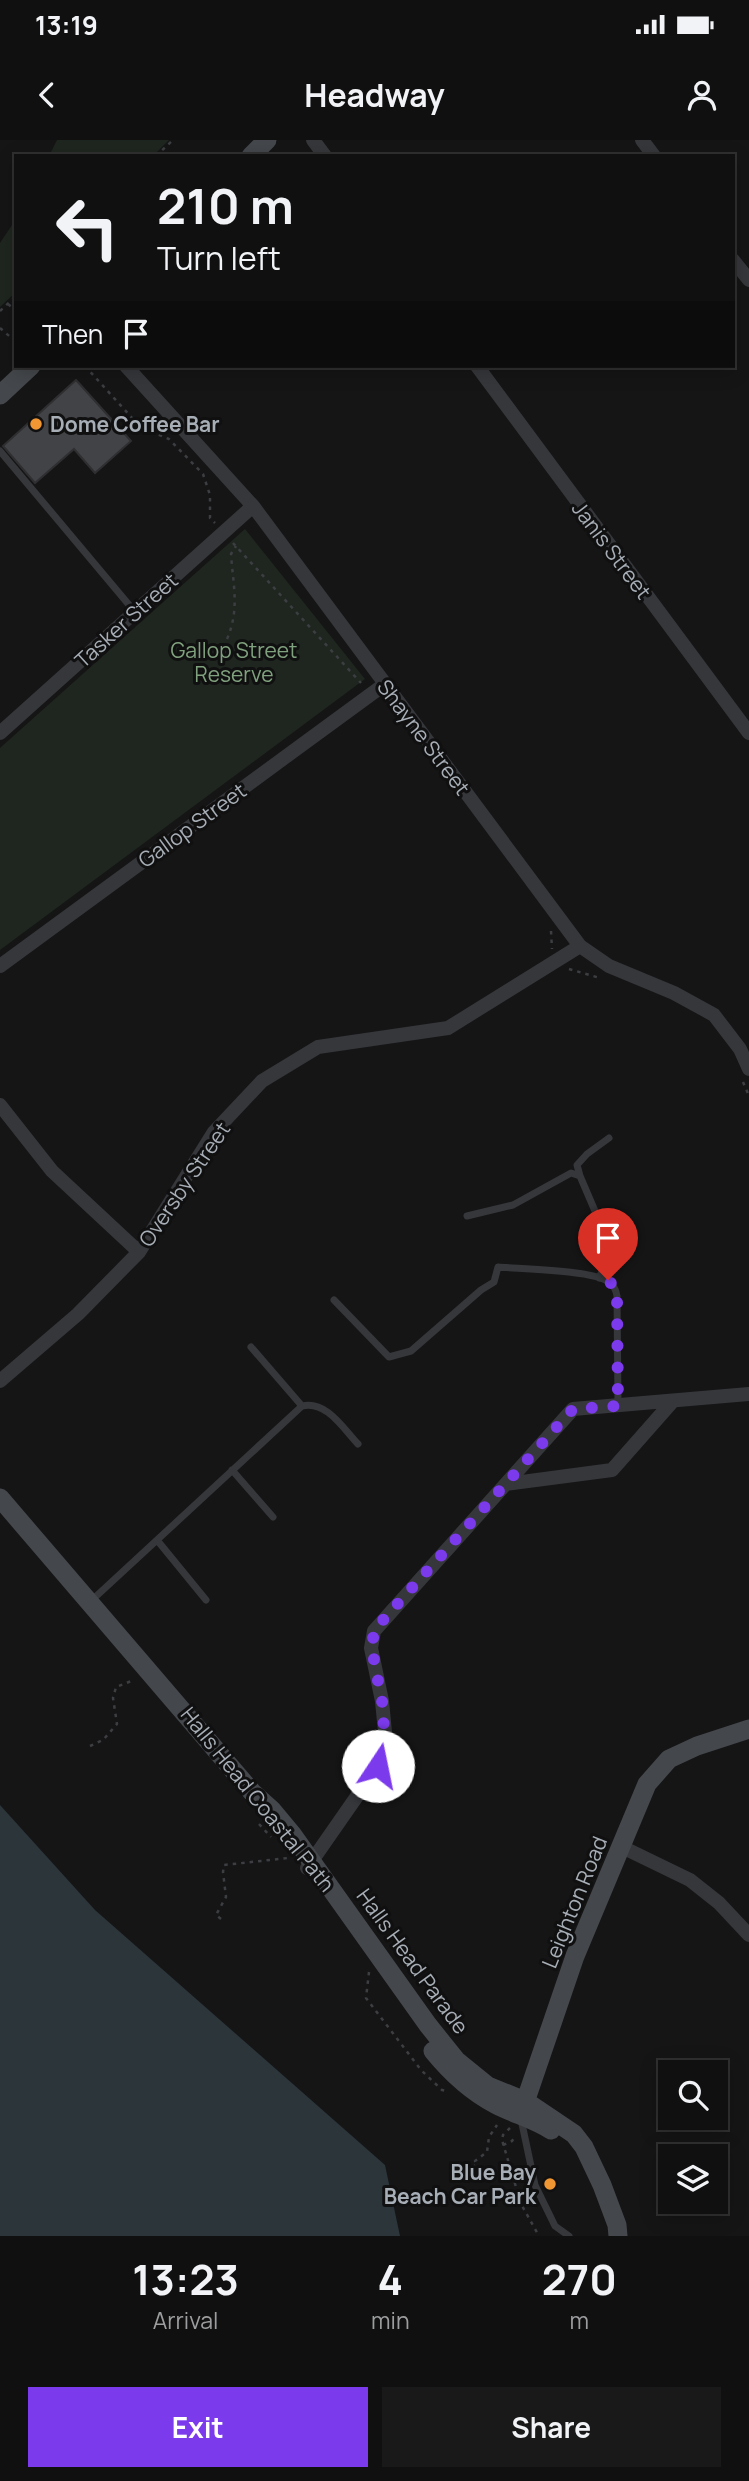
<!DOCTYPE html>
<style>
:root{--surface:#101010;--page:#191919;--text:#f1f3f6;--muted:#9c9d9f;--line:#303030;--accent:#7c3aed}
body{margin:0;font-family:Manrope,sans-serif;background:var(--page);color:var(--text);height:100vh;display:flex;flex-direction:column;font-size:26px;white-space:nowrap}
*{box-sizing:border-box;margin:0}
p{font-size:23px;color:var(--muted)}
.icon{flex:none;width:38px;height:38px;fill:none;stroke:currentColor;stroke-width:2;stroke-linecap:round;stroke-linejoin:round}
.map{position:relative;height:2096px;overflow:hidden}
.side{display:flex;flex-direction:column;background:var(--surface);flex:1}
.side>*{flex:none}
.banner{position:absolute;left:14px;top:14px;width:721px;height:214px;border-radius:0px;box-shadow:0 4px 18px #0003,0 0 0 2px var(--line);background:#101010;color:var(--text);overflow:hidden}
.tools{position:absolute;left:658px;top:1920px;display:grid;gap:14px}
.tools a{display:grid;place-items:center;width:70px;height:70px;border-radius:0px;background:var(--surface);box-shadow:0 4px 18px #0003,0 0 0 2px var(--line);font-size:35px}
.pin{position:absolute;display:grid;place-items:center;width:60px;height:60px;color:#fff;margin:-72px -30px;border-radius:50% 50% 50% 0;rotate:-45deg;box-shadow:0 0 7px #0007}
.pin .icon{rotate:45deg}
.me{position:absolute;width:77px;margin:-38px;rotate:11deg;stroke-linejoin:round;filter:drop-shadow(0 0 5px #0008)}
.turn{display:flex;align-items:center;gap:24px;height:147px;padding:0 28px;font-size:32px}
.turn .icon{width:91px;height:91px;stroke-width:2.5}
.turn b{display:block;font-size:49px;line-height:60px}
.then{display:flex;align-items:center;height:66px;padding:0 28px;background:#0003;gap:14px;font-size:26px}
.eta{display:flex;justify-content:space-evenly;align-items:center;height:119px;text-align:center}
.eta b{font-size:42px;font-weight:700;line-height:49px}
.cta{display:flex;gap:14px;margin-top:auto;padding:14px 28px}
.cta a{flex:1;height:80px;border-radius:0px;background:var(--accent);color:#fff;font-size:28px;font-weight:700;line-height:80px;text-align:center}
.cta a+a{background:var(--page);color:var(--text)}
.status{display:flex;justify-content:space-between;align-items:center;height:49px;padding:0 35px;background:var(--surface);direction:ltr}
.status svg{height:19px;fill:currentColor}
header{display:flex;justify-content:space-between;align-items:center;height:91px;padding:0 28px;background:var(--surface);font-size:32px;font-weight:700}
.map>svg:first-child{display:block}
</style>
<div class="status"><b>13:19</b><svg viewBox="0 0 49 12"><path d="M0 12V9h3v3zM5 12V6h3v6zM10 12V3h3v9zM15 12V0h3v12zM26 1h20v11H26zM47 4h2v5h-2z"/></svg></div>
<header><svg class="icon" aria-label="back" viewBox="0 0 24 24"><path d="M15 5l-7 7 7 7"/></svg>Headway<svg class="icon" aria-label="person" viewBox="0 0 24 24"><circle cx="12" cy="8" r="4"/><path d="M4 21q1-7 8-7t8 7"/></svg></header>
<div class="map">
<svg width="749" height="2096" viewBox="0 0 749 2096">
<rect width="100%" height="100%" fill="#151516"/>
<path fill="#1f261f" d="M57 0H169L153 16H49Z
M16 79V152L0 167V103Z
M245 389 365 539 0 810V608Z"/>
<path fill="#2b353a" d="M0 1665 95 1770 385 2025 400 2096H0Z"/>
<path fill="#414346" stroke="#2f2f32" stroke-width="2" d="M76 240 131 301 95 333 74 309 35 343 3 306Z"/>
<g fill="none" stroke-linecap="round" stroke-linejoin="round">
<path stroke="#3c3e42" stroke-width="2.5" stroke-dasharray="3.5 5" stroke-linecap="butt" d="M156 16 173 0
M8 164 16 171
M0 171 16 156
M0 188 16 202
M85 226 133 279 149 291 169 299 203 334 210 355V378L215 383
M233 403 361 543
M227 499C240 469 233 445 231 414L236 406
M551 791 552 809
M569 829 600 838
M743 942 749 956
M90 1606 103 1600 117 1584 113 1558 116 1547 134 1540
M259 1684 271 1697
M221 1779 216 1775 226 1757 223 1732 224 1725 288 1718
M369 1832 366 1858 421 1930 442 1950 447 1951
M510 1988 503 1995 502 2000 521 2064 539 2096
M503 2005 512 2001 514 1998
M460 2025 466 2032 477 2024 475 2021 487 2012 489 1997 497 1985"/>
<path stroke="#36373b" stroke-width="7" d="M0 311 135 472
M580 1036 577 1025 587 1014 609 998
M467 1076 513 1065 571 1033 580 1036 610 1106 608 1118 599 1138
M334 1160 389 1217 411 1211 481 1150 494 1142 498 1127C520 1129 594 1130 609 1142 614 1145 616 1150 617 1156L618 1265
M251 1207 302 1266
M232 1330 273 1377
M157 1400 206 1460
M91 1461 302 1266C326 1260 343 1288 358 1304
M521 1979 535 2045 555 2086 569 2096"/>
<path stroke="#36373b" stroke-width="14" d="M313 0 325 16
M642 0 654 16
M733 120 749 140
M126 226 253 366 580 806 609 826 674 853 714 875 740 909 749 929
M477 226 749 593
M0 593 253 366
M0 826 385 544
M0 965 52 1031 139 1112
M0 1241 78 1174 139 1112 214 992 262 941 318 907 448 888 580 806
M506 1344 612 1330 672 1262
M622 1707 690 1740 719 1763 749 1795
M307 1728 378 1626 385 1592 382 1561 371 1508 374 1491 573 1269 749 1254"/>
<path stroke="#44474b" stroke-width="19" d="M251 16 267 0
M0 255 31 226
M0 1358 252 1652 272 1670 292 1694 428 1885 456 1920 488 1946 525 1961 574 1994 584 2007 602 2045 617 2085 618 2096
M433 1911C451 1933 470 1951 495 1964 514 1974 534 1979 551 1990
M522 1971 575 1816 647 1644 669 1619 697 1606 749 1589"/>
</g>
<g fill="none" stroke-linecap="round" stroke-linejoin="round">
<path stroke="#7c3aed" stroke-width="12" stroke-dasharray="0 21.6" d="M378 1626C382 1603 386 1583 382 1561 378 1536 370 1516 374 1490L573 1269 618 1266 617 1156 616 1149 608 1140"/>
</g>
<g fill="#f09633" stroke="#101011" stroke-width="2.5">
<circle cx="36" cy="284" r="7"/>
<circle cx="550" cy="2044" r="7"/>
</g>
<g text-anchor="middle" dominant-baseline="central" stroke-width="6" stroke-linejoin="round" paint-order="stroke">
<g font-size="21" font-weight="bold" fill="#a7aeb6" stroke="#101011" text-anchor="start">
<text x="50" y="284">Dome Coffee Bar</text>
<text x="536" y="2032" text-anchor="end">Blue Bay<tspan x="536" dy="24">Beach Car Park</tspan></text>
</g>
<g font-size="21" fill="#a7aeb6" stroke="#101011">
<text transform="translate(612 410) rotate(53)">Janis Street</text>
<text transform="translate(126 480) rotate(-42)">Tasker Street</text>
<text transform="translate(424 597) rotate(53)">Shayne Street</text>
<text transform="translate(192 685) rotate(-36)">Gallop Street</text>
<text transform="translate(184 1044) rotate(-56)">Oversby Street</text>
<text transform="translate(258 1659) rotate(51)">Halls Head Coastal Path</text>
<text transform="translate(574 1762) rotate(-68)">Leighton Road</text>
<text transform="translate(413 1821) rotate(54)">Halls Head Parade</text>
</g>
<g font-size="21" fill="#80a17e" stroke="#101011">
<text x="234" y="510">Gallop Street<tspan x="234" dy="24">Reserve</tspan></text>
</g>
</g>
</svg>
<div class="tools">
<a><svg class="icon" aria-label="search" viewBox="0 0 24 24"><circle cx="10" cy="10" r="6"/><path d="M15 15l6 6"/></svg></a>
<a><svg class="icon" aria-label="layers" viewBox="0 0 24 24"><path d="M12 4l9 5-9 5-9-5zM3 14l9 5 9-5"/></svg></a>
</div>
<div class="pin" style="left:608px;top:1140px;background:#d93025"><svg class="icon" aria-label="arrive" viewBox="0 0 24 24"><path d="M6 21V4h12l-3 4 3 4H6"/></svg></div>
<svg class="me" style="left:378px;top:1626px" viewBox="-20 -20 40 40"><circle r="19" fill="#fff"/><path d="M0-13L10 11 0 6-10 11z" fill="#7c3aed"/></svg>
<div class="banner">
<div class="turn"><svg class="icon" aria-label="left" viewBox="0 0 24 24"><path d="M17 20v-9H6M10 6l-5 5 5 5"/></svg><div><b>210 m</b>Turn left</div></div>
<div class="then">Then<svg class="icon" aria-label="arrive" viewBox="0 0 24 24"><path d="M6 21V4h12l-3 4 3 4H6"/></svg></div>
</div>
</div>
<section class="side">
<div class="eta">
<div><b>13:23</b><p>Arrival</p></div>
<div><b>4</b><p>min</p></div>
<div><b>270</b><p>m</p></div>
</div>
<div class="cta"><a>Exit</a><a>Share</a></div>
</section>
